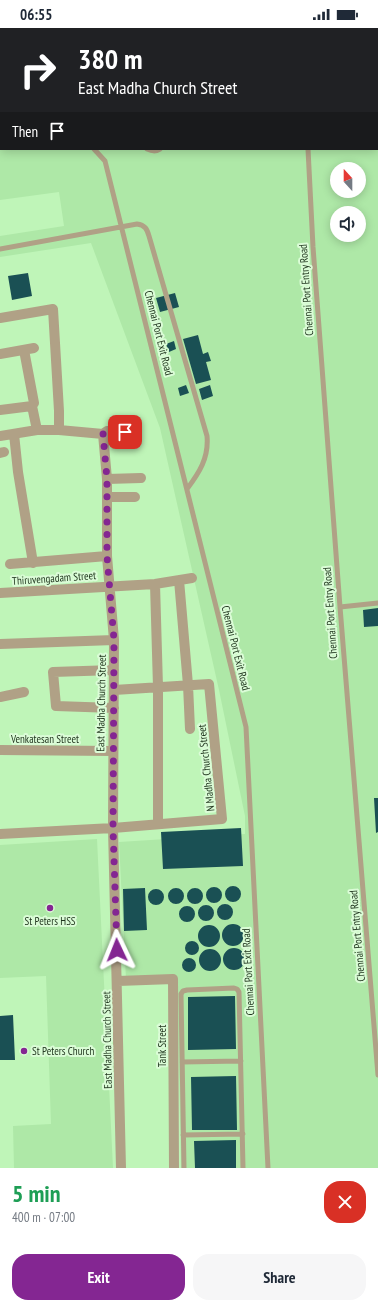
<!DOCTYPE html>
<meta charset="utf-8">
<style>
:root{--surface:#fff;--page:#f6f6f7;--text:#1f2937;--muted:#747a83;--accent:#842692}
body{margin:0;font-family:"PT Sans Narrow",sans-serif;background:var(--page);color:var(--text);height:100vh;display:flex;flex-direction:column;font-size:15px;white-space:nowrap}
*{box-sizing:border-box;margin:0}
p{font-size:13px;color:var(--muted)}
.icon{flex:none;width:22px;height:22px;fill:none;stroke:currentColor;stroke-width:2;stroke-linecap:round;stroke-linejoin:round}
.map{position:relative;height:1140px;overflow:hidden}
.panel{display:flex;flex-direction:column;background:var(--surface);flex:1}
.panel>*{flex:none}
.banner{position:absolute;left:0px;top:0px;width:378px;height:122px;box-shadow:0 2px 10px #0003;background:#202124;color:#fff;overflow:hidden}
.needle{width:26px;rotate:339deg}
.buttons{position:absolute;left:330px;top:134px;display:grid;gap:8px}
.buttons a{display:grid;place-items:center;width:36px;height:36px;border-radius:50%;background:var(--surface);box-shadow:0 2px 10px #0003;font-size:20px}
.pin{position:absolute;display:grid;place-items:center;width:34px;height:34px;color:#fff;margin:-17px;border-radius:8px;box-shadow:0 2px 6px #0006}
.me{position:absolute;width:44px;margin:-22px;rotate:358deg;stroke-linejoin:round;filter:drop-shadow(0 0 3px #0008)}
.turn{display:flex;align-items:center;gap:14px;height:84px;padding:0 12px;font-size:18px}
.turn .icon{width:52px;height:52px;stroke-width:2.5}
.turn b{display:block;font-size:28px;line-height:34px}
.then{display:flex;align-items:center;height:38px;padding:0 12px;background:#0003;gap:8px;font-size:15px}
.round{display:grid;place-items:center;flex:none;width:42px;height:42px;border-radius:16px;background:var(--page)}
.head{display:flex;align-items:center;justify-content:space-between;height:68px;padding:0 12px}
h1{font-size:24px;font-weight:600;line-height:30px;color:#1e9e55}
.action{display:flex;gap:8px;margin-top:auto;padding:8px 12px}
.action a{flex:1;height:46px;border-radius:16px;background:var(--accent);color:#fff;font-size:16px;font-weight:600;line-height:46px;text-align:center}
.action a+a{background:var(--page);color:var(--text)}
.status{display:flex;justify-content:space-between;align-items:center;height:28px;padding:0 20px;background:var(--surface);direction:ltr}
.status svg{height:11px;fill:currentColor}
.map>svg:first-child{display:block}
</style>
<div class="status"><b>06:55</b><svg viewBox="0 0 49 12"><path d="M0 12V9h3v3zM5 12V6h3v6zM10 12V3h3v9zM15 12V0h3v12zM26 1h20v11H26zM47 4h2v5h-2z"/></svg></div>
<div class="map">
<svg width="378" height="1140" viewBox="0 0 378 1140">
<rect width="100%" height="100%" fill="#bff5b8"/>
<path fill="#aee8a7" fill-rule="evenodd" d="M0 0H378V1140H181L177 950 126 951 119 814 245 806V788L219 662 160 400 91 215 0 229V208L64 198 59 164 0 172ZM1 1H377V121H1ZM337 141H359V163H337ZM337 185H359V207H337Z
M97 811 113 1140H14L13 1098 51 1096 46 948 0 950V817Z"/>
<path fill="#1a5054" d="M28 245 32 268 12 272 8 248Z
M175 265 179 279 160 284 156 270Z
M198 307 203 326 208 324 211 333 206 334 211 352 196 356 183 311Z
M174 313 176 321 169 324 166 316Z
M186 357 189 365 180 368 178 360Z
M210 357 213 368 202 372 199 361Z
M378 580V598L364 599 363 582Z
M374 770H378V804L376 805Z
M241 800 243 838 163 841 161 804Z
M225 866a8 8 0 1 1 16 0a8 8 0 1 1-16 0Z
M206 867a8 8 0 1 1 16 0a8 8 0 1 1-16 0Z
M168 868a8 8 0 1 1 16 0a8 8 0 1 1-16 0Z
M187 868a8 8 0 1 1 16 0a8 8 0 1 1-16 0Z
M145 860 147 902 124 903 123 861Z
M148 869a8 8 0 1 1 16 0a8 8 0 1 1-16 0Z
M217 884a8 8 0 1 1 16 0a8 8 0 1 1-16 0Z
M198 885a8 8 0 1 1 16 0a8 8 0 1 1-16 0Z
M179 886a8 8 0 1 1 16 0a8 8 0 1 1-16 0Z
M222 907a11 11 0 1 1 22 0a11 11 0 1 1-22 0Z
M198 908a11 11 0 1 1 22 0a11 11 0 1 1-22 0Z
M185 920a7 7 0 1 1 14 0a7 7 0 1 1-14 0Z
M223 931a11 11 0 1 1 22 0a11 11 0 1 1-22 0Z
M199 932a11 11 0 1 1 22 0a11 11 0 1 1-22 0Z
M182 937a7 7 0 1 1 14 0a7 7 0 1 1-14 0Z
M235 968 236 1021 188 1022V969Z
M13 987 15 1032H0V988Z
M236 1048 237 1102H192L191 1049Z
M236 1112V1140H195L194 1113Z"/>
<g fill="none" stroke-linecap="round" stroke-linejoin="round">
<path stroke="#b0a186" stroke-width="5" d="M159 0V1
M302 0V1
M0 45 1 48
M0 82 1 83
M94 121 105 133 246 699 268 1140
M147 121C152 123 155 124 160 121
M308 121 313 219 340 579 378 1047
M0 221 137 196C145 197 147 201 149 208L207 408C209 430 199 445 187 461
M340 579 378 575
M182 1034 241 1033
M183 1107 243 1106
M184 1140 181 966 183 963 187 962 234 960 237 961 239 964 243 1140"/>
<path stroke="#b0a186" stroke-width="10" d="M0 290 53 281 59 383V402
M0 326 34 320
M32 378 37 402
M0 382 32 378 34 375 24 322
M14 406 18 444 33 535
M103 406 107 451V528L114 612 113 800 121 1140
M0 408 37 402H59L103 406 107 403 125 404
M0 425 4 424
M107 451 141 450
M107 469H135
M10 536 107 528
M179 552 188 657 190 701
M155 556 158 659V796
M0 565 155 556 192 550
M0 616 114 612
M0 669 24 664
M114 680 56 678 53 644 114 642
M0 722 113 723
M0 806 113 800 222 791 209 656 114 662
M118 953 173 951 174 1140"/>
</g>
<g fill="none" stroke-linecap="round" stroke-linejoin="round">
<path stroke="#842692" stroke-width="7" stroke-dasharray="0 12.6" d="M117 922 113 800 114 612 107 528V451L103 406 107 403 125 404"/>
</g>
<g fill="#842692" stroke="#dbfcd7" stroke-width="1.5">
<circle cx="50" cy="880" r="4"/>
<circle cx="24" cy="1023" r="4"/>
</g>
<g text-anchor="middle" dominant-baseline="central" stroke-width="4" stroke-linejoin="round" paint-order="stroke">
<g font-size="11" fill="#1e331c" stroke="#dbfcd7">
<text transform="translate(306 262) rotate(-94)">Chennai Port Entry Road</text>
<text transform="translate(159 305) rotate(76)">Chennai Port Exit Road</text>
<text transform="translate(54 550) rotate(-4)">Thiruvengadam Street</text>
<text transform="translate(330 585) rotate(-94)">Chennai Port Entry Road</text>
<text transform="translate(236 620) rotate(76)">Chennai Port Exit Road</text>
<text transform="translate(101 675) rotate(-89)">East Madha Church Street</text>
<text x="45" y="711">Venkatesan Street</text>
<text transform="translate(206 740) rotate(-96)">N Madha Church Street</text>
<text transform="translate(357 908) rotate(-95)">Chennai Port Entry Road</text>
<text transform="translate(248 944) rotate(-93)">Chennai Port Exit Road</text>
<text transform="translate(107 1012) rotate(-91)">East Madha Church Street</text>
<text transform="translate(162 1018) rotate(-90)">Tank Street</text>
</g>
<g font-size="11" fill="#1e331c" stroke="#dbfcd7">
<text x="50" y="893">St Peters HSS</text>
<text x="32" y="1023" text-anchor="start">St Peters Church</text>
</g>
</g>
</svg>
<div class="buttons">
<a><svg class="needle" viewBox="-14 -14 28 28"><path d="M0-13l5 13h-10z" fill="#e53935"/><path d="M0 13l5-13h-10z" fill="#747a83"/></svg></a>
<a><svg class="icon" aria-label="sound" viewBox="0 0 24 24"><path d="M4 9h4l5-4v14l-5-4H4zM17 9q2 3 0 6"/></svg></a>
</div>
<div class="pin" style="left:125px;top:404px;background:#d93025"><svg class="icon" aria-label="arrive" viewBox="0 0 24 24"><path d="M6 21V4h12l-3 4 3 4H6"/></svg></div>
<svg class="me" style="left:117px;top:922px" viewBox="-20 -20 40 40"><path d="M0-17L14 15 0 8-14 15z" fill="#842692" stroke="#fff" stroke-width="4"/></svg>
<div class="banner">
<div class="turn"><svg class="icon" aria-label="right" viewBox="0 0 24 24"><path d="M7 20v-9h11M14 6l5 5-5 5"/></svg><div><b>380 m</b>East Madha Church Street</div></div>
<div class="then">Then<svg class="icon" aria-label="arrive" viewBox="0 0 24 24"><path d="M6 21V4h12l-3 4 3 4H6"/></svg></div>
</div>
</div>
<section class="panel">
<div class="head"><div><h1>5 min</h1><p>400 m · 07:00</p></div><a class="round" style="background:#d93025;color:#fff"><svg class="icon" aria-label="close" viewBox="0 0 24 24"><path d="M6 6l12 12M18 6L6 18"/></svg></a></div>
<div class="action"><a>Exit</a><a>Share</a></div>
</section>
